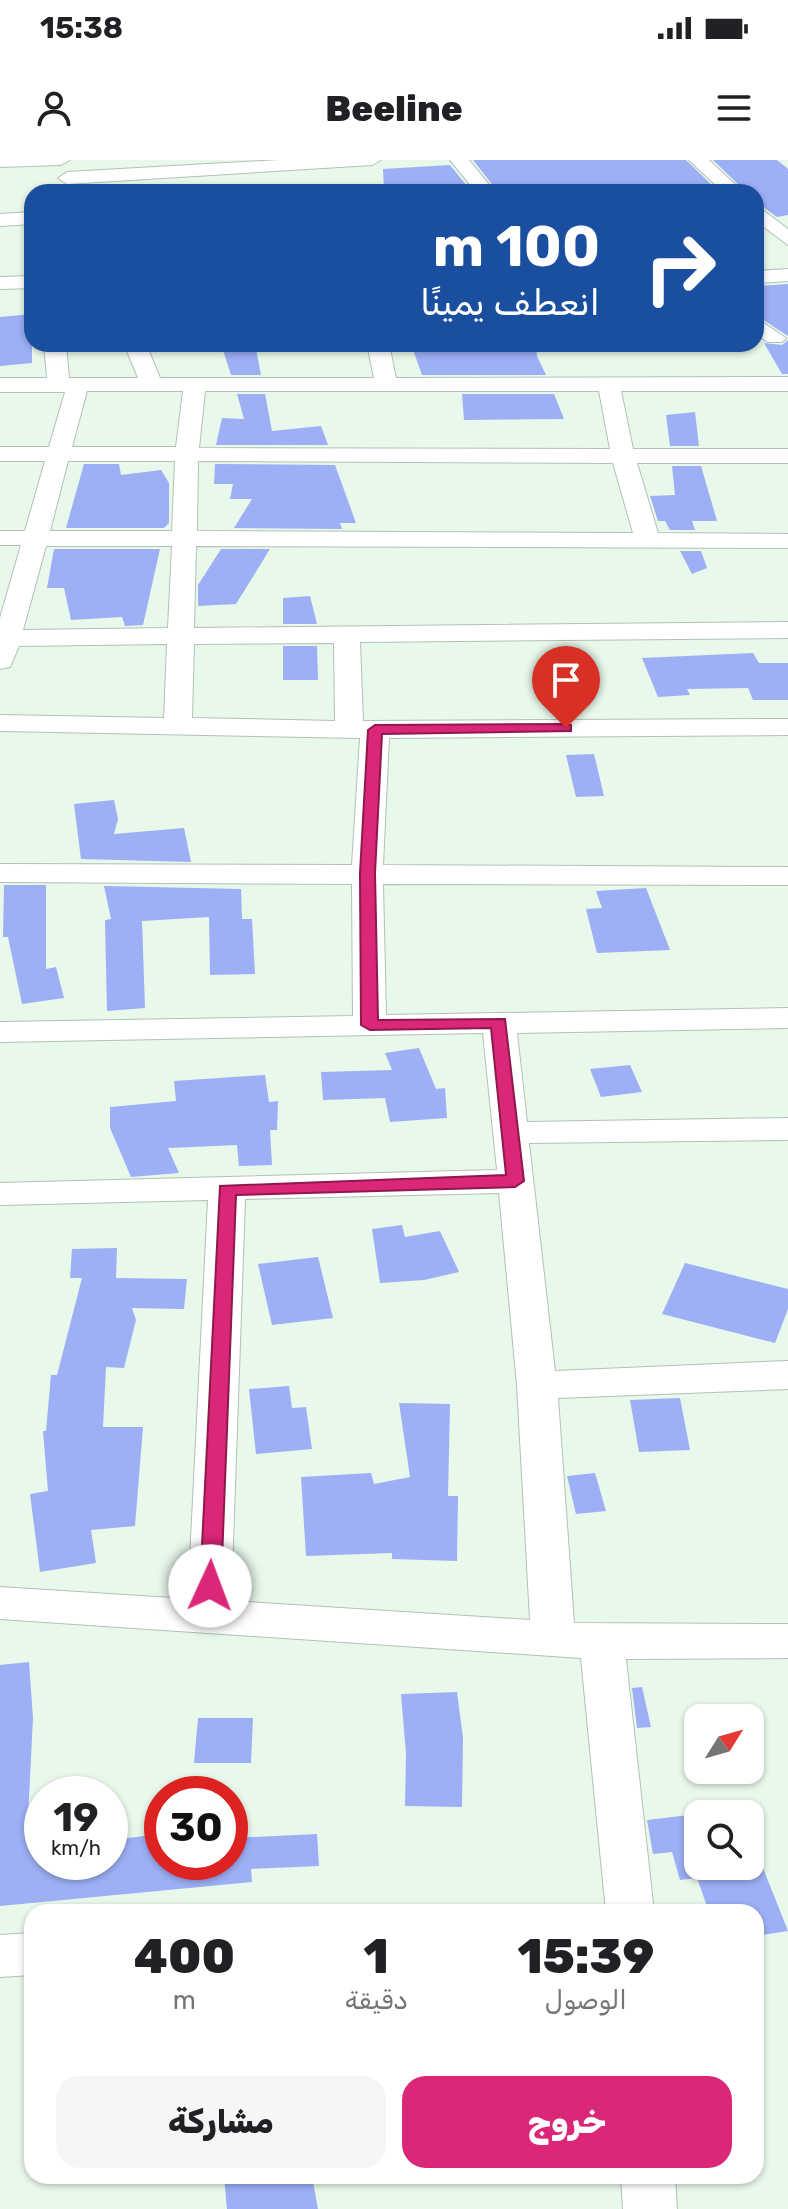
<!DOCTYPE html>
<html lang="ar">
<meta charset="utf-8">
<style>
:root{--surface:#fff;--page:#f6f6f6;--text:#202124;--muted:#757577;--accent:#db2777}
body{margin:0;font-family:Rubik,"Noto Sans Arabic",sans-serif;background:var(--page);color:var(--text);direction:rtl;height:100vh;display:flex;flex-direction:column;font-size:30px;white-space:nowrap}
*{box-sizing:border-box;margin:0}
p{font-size:26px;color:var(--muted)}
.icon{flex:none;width:44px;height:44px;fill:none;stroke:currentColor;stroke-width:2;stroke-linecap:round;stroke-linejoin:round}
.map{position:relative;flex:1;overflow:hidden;direction:ltr}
.side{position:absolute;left:24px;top:1744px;width:740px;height:280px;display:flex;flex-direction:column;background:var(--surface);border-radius:24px;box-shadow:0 2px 6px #0004;direction:rtl}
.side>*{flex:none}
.hud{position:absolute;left:24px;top:24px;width:740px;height:168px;border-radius:24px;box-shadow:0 2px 6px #0004;direction:rtl;background:#1a4fa0;color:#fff;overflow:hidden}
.needle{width:52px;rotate:53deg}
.controls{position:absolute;left:684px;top:1544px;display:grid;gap:16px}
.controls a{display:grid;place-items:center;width:80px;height:80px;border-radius:16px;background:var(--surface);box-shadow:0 2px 6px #0004;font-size:40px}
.speed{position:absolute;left:24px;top:1616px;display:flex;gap:16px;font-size:40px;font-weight:700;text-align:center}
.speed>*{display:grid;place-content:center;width:104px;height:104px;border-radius:50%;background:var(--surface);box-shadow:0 2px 6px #0004;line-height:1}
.speed small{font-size:20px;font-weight:400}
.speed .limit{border:12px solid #d22;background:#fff;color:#111}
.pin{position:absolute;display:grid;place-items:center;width:68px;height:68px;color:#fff;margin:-82px -34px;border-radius:50% 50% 50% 0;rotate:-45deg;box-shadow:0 0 8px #0007}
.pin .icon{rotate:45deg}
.me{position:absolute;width:88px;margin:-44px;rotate:2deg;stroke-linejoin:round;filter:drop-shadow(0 0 6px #0008)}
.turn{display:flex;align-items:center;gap:28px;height:168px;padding:0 32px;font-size:36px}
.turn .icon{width:104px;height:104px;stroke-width:2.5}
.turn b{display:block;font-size:56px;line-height:68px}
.eta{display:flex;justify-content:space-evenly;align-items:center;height:136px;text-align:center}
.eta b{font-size:48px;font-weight:800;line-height:56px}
.cta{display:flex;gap:16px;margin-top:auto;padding:16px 32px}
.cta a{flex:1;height:92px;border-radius:24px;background:var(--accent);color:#fff;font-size:32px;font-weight:800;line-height:92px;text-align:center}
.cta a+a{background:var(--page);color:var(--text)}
.status{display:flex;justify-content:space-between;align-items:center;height:56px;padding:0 40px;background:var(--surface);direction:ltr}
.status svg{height:22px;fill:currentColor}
header{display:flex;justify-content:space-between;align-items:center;height:104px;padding:0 32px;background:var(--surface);font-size:36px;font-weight:800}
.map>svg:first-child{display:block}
</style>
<div class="status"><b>15:38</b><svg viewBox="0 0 49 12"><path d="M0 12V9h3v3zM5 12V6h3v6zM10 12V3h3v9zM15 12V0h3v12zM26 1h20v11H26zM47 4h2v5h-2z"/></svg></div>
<header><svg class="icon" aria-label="menu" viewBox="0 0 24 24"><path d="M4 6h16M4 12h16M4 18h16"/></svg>Beeline<svg class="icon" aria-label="person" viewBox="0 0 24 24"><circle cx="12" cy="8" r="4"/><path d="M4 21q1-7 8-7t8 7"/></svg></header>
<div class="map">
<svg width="788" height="2049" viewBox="0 0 788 2049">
<rect width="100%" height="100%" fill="#e8f8eb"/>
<path fill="#9daff5" d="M473 0H686L719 32H498Z
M713 0H777L788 9V55L777 57 756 42V32H746Z
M450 5 472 32H384L383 9Z
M788 124V176L756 155V126Z
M32 154V203L0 206V157Z
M788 180V214H782L764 183 782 185Z
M255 184 261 215H231L222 187Z
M411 184H536L537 196 546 215H422Z
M237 234H265L272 271 321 266 328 285H216L222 258 244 259Z
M462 234H554L564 259 464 260Z
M695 252 699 286H670L666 255Z
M84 304H119L121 315 161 310 169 323V363L164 368H66Z
M215 304 335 305 356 363H340L342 369 234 368 252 339H230L233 324H214Z
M672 306H701L717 361H692L695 370H670L665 361H658L650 336 675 335Z
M54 389H160L143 465 125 466 122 457 71 460 64 428H47Z
M221 389H270L236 444 198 446V425Z
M680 391H701L707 408 692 414Z
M310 436 317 464H283V438Z
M283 486H317L318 520H283Z
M753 493 759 503H788V540H753L748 528 687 529 690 535 658 537 642 498Z
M594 594 604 636 576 637 566 595Z
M114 640 118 659 114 674 184 668 191 702 81 699 74 644Z
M4 725H46V809L56 807 64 838 22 844 8 777H3Z
M104 726 241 729 242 759H252L255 814 210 815 209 757 142 761 145 848 107 851 105 760 111 759Z
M646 728 670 790 597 793 586 749 602 748 596 731Z
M419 888 436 929 445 928 447 958 390 962 385 938 323 940 321 912 392 910 385 893Z
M630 905 642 932 601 937 590 909Z
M265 915 269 942 278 941 277 970H270L272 1005 239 1006 237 985 168 988 179 1013 131 1017 110 968V947L176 941 174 921Z
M402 1065 405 1077 440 1071 459 1112 424 1120 380 1123 372 1069Z
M117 1088 116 1118 187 1119 184 1149 132 1148 136 1160 124 1208 106 1207 103 1267H143L135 1366 91 1370 96 1403 40 1412 30 1334 48 1331 43 1271H46L51 1215H57L82 1118H70L72 1089Z
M318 1097 333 1158 272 1165 258 1104Z
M685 1103 788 1129V1149L775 1183 662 1154Z
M289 1226 292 1248 306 1247 312 1289 256 1294 249 1229Z
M680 1238 690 1290 639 1292 630 1240Z
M399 1243 450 1244 448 1336H458L457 1401 392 1399V1393L306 1396 301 1317 371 1313 374 1324 410 1317Z
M595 1313 606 1351 576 1354 567 1316Z
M29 1502 33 1558 27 1677 42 1676V1702H110V1680L162 1674V1702H230V1678L317 1674 319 1706 251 1709 252 1722 0 1746V1505Z
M642 1527 651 1567 637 1568 632 1528Z
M457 1532 463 1578 462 1647 405 1646 406 1594 401 1534Z
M198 1558H253L251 1603H194Z
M698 1654V1706H736L738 1716 756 1712 757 1693 788 1771 756 1776V1752H709L697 1718 680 1720 672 1692 653 1694 647 1660Z
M224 2016H312L318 2049H227Z"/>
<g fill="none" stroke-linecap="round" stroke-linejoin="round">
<defs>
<path id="minor" d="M0 0H70L61 5 0 7Z
M280 0H381L372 5 67 24 58 18 67 12Z
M450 0H469L495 32H476Z
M689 0H709L743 32H723Z
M756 45 788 69V85L756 61Z
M32 52V64L0 66V54Z
M788 109V121L756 123V111Z
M32 116V128L0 129V117Z
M756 158 786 178 782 182H768L756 174Z
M44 184H66L69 218H138L124 184H146L160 218H374L367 184H389L396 218 788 217V231H621L633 289H788V303H637L658 373 788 374V388L196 386 194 468 788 462V478L360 482 363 561 788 559V575L389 578 383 705 788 707V725L383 724 386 855 788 848V868L517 873 527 962 788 958V980L529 983 555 1211 788 1201V1229L558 1238 574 1463 788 1464V1498L626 1499 654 1752H606L581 1498 0 1459V1427L188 1439 208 1040 0 1045V1023L497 1010 483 873 0 882V862L353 856 352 724 0 722V704L352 705 360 578 0 571V555L164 558 167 484 19 486 10 507 0 509V458L21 385H0V371H25L45 301H0V287H49L65 232H0V218H47ZM87 231H183L176 287H72ZM205 231H599L610 289 199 288ZM68 301H175L172 371H50ZM198 301 613 303 633 373 197 371ZM46 386H172L168 468 23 470ZM334 483 335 561 192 558 194 484ZM499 1033 517 1225 530 1460 231 1441 245 1039Z
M32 1773V1815L0 1817V1775Z
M621 2016H675L677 2049H623Z"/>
</defs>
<use href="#minor" stroke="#b2c1b5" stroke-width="2"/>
<use href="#minor" fill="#fff" fill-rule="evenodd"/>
</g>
<path fill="#db2777" stroke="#8e194d" stroke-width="2" d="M566 564 571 565V571L382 574 375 713 378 860 505 859 524 1021 515 1027 236 1035 221 1426 210 1434 203 1432 200 1426 220 1026 506 1015 491 868 370 870 361 865 360 713 368 570 375 565Z"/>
</svg>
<div class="controls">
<a><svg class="needle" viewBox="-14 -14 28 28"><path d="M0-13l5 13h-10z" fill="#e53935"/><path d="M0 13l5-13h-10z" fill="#757577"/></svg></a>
<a><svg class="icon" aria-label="search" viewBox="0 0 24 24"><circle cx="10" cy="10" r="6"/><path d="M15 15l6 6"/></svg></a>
</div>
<div class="speed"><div>19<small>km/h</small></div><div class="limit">30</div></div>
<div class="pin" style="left:566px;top:568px;background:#d93025"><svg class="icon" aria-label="arrive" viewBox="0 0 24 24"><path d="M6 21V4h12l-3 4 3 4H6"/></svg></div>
<svg class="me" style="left:210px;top:1426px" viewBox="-20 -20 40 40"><circle r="19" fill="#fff"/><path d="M0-13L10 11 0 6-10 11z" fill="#db2777"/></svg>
<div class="hud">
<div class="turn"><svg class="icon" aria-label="right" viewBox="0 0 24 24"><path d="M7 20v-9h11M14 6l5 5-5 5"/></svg><div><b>100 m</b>انعطف يمينًا</div></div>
</div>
<section class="side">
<div class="eta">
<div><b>15:39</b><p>الوصول</p></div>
<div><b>1</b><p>دقيقة</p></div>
<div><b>400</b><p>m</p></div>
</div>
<div class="cta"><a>خروج</a><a>مشاركة</a></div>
</section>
</div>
